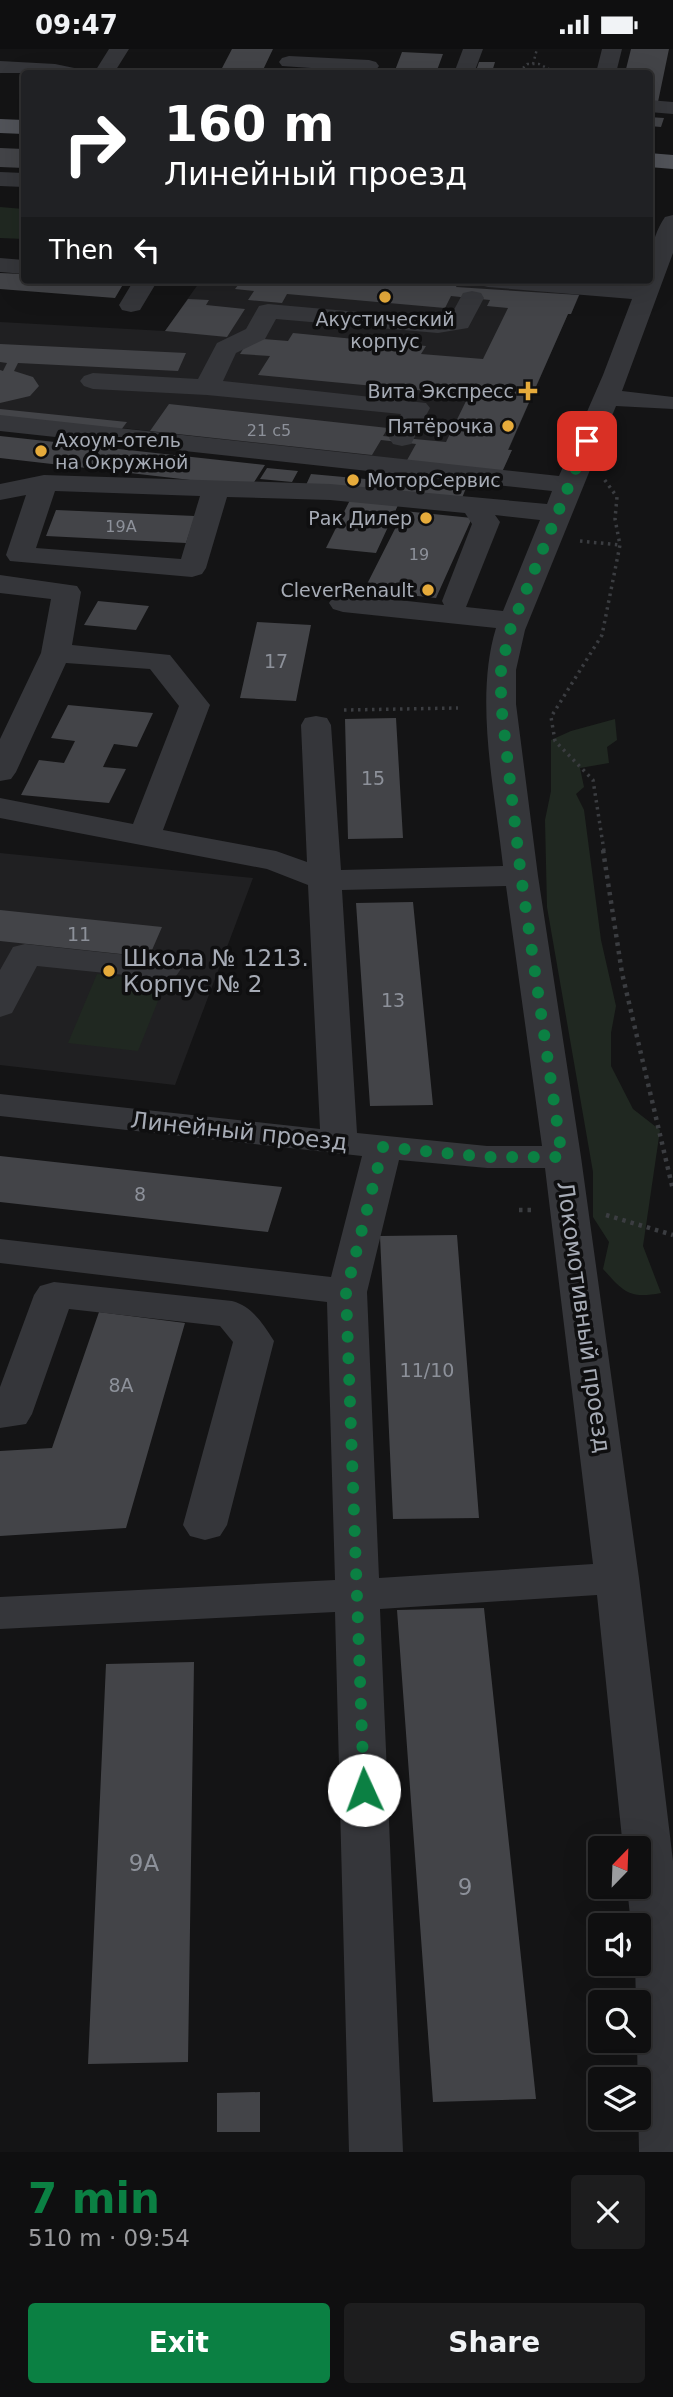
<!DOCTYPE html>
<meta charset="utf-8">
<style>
:root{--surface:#0f0f10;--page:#1d1d1e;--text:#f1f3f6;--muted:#9b9c9f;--line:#2f2f30;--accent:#0b8043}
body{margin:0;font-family:"DejaVu Sans",sans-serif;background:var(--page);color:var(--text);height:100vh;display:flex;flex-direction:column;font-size:26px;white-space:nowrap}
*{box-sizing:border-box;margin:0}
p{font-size:23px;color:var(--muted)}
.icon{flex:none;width:38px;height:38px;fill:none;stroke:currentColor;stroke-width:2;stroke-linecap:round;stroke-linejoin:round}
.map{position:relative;height:2103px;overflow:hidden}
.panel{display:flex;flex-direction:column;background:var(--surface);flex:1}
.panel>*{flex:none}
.banner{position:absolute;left:21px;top:21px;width:632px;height:214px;border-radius:7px;box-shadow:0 7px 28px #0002,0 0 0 2px var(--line);background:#202124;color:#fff;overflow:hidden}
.needle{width:46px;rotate:23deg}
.fabs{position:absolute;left:588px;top:1787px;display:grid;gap:14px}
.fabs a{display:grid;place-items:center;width:63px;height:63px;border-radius:7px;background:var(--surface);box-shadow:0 7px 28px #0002,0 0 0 2px var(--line);font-size:35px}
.pin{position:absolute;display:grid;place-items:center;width:60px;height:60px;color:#fff;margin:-30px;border-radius:14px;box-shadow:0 4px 10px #0006}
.me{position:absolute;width:77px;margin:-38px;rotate:358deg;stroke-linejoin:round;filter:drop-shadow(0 0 5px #0008)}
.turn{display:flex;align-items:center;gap:24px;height:147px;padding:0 28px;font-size:32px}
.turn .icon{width:91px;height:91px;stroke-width:2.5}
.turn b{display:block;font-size:49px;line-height:60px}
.then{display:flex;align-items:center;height:66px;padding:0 28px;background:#0003;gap:14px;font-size:26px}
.round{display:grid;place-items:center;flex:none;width:74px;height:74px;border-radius:7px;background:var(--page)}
.headline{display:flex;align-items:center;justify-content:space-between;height:119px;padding:0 28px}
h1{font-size:42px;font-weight:700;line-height:52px;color:var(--accent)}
.primary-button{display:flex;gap:14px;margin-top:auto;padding:14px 28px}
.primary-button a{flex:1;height:80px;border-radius:7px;background:var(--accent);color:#fff;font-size:28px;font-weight:700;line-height:80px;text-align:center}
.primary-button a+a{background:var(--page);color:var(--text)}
.status{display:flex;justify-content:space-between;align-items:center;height:49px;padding:0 35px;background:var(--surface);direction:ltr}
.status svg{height:19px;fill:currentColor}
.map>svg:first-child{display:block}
</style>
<div class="status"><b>09:47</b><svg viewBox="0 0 49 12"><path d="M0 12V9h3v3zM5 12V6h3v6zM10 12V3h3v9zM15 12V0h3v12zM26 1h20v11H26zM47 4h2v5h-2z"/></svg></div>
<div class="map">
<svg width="673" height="2103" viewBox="0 0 673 2103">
<rect width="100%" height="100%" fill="#141415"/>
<path fill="#202022" d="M201 231H599L598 233 586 232 571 265H568L509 400 512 401 502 423 123 379 121 381 0 369V273L165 282Z
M0 804 253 829 175 1036 0 1016Z"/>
<path fill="#202821" d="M0 158 24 160V190L0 189Z
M615 670 617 691 607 698 609 714 580 719 584 738 576 745 584 761 601 891 616 957 611 984V1017L633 1060 660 1081 643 1197 661 1244C629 1250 624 1243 603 1220L609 1193 593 1168V1123L547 858 545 771 551 742V691L571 682Z
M97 925 166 932 138 1002 68 994Z"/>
<path fill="#434448" d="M232 0H273L262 23 221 21Z
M631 0H669L658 53H649V24H625Z
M402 3 443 5 436 24H394Z
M479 13H495L492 23 476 22Z
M649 68 664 69 661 78 649 77Z
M0 99 24 100V119L0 118Z
M0 224 24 225V231L125 232 115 249 0 240Z
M242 231H420L458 234 456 238 579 246 571 265H568L508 401H512L502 423 406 413 416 395 381 391 372 406 150 382 169 355 388 379 383 387 446 393 469 346 258 326 270 307 240 305 250 289 288 292 293 284 426 297 421 305 483 310 508 259 487 257 490 251 451 247 445 259 287 245 282 254 248 251 254 242 235 240Z
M188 250 209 251 206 256 245 260 227 288 165 282Z
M0 295 186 304 178 322 18 314 14 322 33 328 39 337 30 347 0 354V321L3 322 7 314 0 313Z
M0 360 127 373 121 381 0 369Z
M0 387 265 416 251 438 0 409Z
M267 419 298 422 292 433 260 430Z
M311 425 420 435 415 446 306 436Z
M426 435 466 439 462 449 421 445Z
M351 449 399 454 376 504 326 499Z
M56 461 195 467 186 494 46 487Z
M404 462 472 469 436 549 364 541Z
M98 552 149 557 136 581 84 576Z
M257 573 311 576 296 652 240 649Z
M68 656 153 664 137 698 114 695 103 718 126 720 109 754 21 746 39 711 64 714 75 692 51 689Z
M396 669 403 789 348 790 345 670Z
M413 853 433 1056 370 1057 356 854Z
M0 861 162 878 149 908 0 892Z
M0 1107 282 1138 268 1183 0 1153Z
M457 1186 479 1469 393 1470 380 1187Z
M99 1263 185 1274 126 1479 0 1487V1402L52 1399Z
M484 1559 536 2050 433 2053 397 1561Z
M194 1613 188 2013 88 2015 106 1615Z
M260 2043V2083H217V2044Z"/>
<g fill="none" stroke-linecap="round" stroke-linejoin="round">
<path stroke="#3b3d41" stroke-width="2.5" stroke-dasharray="2 3.5" stroke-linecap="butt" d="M527 15H539L549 20 537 24 521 21Z
M533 15 537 0
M549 20 580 22"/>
<path stroke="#3b3d41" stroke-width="3.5" stroke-dasharray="2.5 4.5" stroke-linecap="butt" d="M580 492 620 496
M344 661 458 659
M604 802 593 731 555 692 551 668 602 586 620 496 615 470 617 448 604 430"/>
<path stroke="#3b3d41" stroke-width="4.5" stroke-dasharray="3.5 5" stroke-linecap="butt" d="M603 801 622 924 673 1141
M519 1161H532
M606 1166 673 1186"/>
<path fill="#35363a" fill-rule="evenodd" d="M109 0H129L114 24H94Z
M463 0H483L474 24H454Z
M602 0H622L616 24H596Z
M289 7 369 11 376 13 379 17 376 21 369 23 282 17 279 13 282 9Z
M0 12 55 15 79 20 82 24H0Z
M649 51 673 53V65L649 63Z
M0 123 24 124V138L0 137Z
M673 166V204L622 342 673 348V360L616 357 525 581 516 621V655L538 827 581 1108 639 1529 673 1812V2103H639L637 1992 639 1953H636L635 1914H639V1876H631L627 1838H639V1799H623L597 1546 380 1560 403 2103H349L335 1563 0 1580V1548L335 1531 327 1253 0 1214V1190L331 1228 362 1107 0 1067V1045L320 1080 308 836 267 820 0 769V749L133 775 179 657 150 620 66 614 16 723 11 730 0 732V690L41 604 51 550 0 544V526L77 537 81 543 72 596 170 606 210 656 163 781 276 802 307 813 301 676 305 669 316 667 327 669 331 676 341 821 503 817C495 742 474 651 496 579L343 563 333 560 329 554 333 548 343 545 444 556 442 552 472 475 465 464 330 451 227 448 206 519 202 525 192 528 10 512 6 506 26 446 0 451V435L44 426 330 435 547 455 552 442 0 382V366L559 427 603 326 632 250 488 238 480 236 476 231H576L638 236 639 231H649C649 209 652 187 665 168ZM55 442 200 447 181 510 36 499ZM495 466 540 471 503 562 466 558 500 473ZM506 837 542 1097H487L357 1084 342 841ZM399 1111 487 1119H545L593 1515 379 1529 367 1243Z
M0 209 24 211V225L0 223Z
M134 231H158L140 261 131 263 122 261 119 256Z
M472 242 481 244 484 249 468 279 438 284 276 270 265 290 236 304 223 332 426 354 430 359 411 395 402 397 393 395 389 389 401 365 207 346 93 340 84 337 80 332 84 327 93 324 198 330 217 294 246 280 259 257 268 255 438 270 450 268 463 244Z
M25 895 164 910 176 913 181 920 176 927 164 930 37 917 12 964 0 968V921L13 898Z
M54 1233 232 1252C252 1257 263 1275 274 1292L227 1476 220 1487 205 1491 190 1487 183 1476 233 1293 220 1277 69 1260 32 1365 26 1375 0 1379V1338L34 1246 40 1237Z"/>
<path fill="#515359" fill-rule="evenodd" d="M0 70 24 71V85L0 84Z
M649 104 673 106V120L649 118Z"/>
</g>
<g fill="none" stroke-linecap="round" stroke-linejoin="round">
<path stroke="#0b8043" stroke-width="12" stroke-dasharray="0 21.6" d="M364 1741 346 1243 383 1098 487 1108H562L521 827 501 655V621L510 581 587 392"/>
</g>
<g fill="#e6ab3b" stroke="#0f0f10" stroke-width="2.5">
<circle cx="385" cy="248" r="7"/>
<path d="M524.5 331.5h7v7h7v7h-7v7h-7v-7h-7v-7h7z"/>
<circle cx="508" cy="377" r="7"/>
<circle cx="41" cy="402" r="7"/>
<circle cx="353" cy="431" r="7"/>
<circle cx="426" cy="469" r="7"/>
<circle cx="428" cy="541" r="7"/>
<circle cx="109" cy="922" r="7"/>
</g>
<g text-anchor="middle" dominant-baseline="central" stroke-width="7" stroke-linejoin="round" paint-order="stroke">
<g font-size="16" fill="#8d919a">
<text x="269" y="381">21 с5</text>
<text x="121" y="477">19А</text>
<text x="419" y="505">19</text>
</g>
<g font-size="19" fill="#a6abb5" stroke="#0f0f10" text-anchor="end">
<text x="385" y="270" text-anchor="middle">Акустический<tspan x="385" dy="22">корпус</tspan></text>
<text x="514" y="342">Вита Экспресс</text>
<text x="494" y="377">Пятёрочка</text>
<text x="55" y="391" text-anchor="start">Ахоум-отель<tspan x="55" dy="22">на Окружной</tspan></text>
<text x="367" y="431" text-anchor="start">МоторСервис</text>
<text x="412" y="469">Рак Дилер</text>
<text x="414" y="541">CleverRenault</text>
</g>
<g font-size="19" fill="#8d919a">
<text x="276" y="612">17</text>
<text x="373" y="729">15</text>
<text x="79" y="885">11</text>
<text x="393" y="951">13</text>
<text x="140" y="1145">8</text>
<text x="427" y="1321">11/10</text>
<text x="121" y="1336">8А</text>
</g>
<g font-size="23" fill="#a6abb5" stroke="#0f0f10" text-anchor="start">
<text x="123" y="909">Школа № 1213.<tspan x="123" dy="26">Корпус № 2</tspan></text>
</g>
<g font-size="23" fill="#a6abb5" stroke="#0f0f10">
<text transform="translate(239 1082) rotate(6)">Линейный проезд</text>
<text transform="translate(584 1268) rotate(82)">Локомотивный проезд</text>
</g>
<g font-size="23" fill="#8d919a">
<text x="144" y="1814">9А</text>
<text x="465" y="1838">9</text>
</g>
</g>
</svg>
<div class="fabs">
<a><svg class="needle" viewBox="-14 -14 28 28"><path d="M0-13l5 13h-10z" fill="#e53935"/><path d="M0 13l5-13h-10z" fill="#9b9c9f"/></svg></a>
<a><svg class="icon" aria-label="sound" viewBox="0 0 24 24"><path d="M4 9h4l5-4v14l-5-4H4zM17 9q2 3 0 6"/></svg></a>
<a><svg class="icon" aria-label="search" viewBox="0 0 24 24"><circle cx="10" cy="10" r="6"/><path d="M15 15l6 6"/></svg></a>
<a><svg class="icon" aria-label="layers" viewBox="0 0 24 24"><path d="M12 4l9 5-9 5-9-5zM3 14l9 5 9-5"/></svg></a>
</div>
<div class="pin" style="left:587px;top:392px;background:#d93025"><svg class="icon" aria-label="arrive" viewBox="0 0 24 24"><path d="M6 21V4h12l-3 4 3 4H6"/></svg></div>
<svg class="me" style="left:364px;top:1741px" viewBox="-20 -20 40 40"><circle r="19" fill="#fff"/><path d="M0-13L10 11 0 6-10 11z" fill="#0b8043"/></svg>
<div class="banner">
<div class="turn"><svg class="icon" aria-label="right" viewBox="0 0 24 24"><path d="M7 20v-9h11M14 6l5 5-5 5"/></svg><div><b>160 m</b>Линейный проезд</div></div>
<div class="then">Then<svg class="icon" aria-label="left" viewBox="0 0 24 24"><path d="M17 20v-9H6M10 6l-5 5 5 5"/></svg></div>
</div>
</div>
<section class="panel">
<div class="headline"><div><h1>7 min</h1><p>510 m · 09:54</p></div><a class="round"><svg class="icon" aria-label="close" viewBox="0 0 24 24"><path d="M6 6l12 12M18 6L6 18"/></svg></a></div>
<div class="primary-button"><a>Exit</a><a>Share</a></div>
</section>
